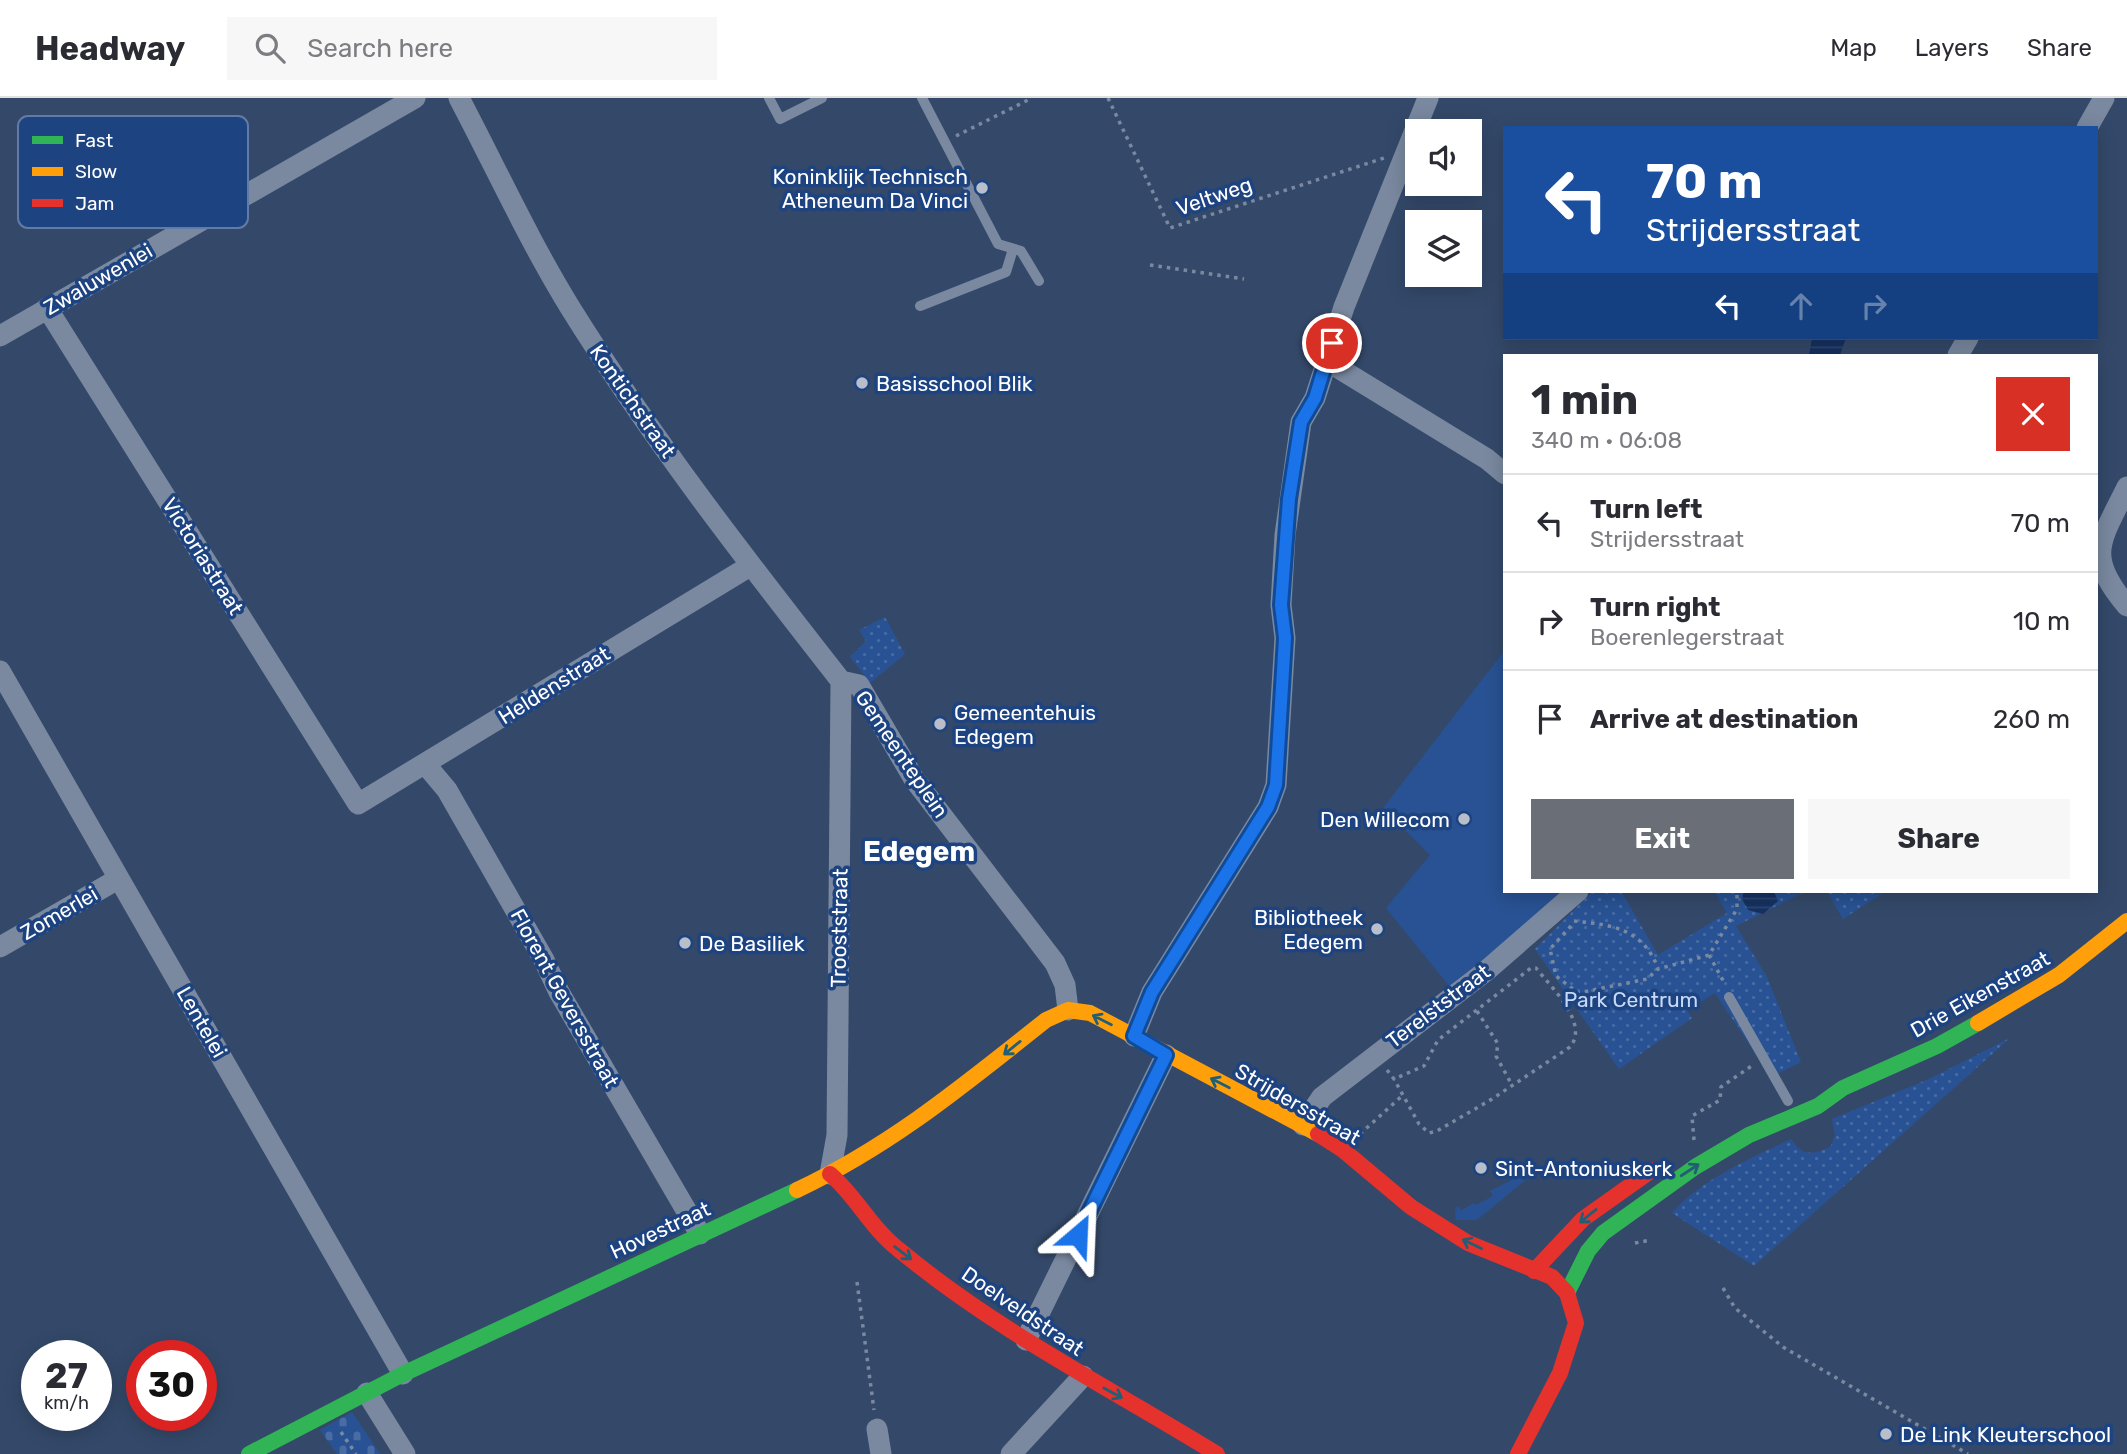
<!DOCTYPE html>
<meta charset="utf-8">
<style>
:root{--surface:#fff;--page:#f7f7f7;--text:#2b2b33;--muted:#7c7c81;--line:#e1e1e2;--accent:#6a6e77}
body{margin:0;font-family:Rubik,sans-serif;background:var(--page);color:var(--text);height:100vh;display:flex;flex-direction:column;font-size:26px;white-space:nowrap}
*{box-sizing:border-box;margin:0}
p{font-size:23px;color:var(--muted)}
.icon{flex:none;width:38px;height:38px;fill:none;stroke:currentColor;stroke-width:2;stroke-linecap:round;stroke-linejoin:round}
.map{position:relative;flex:1;overflow:hidden}
.sheet{position:absolute;left:1503px;top:256px;width:595px;height:539px;display:flex;flex-direction:column;background:var(--surface);border-radius:0px;box-shadow:0 4px 18px #0003}
.sheet>*{flex:none}
.banner{position:absolute;left:1503px;top:28px;width:595px;height:214px;border-radius:0px;box-shadow:0 4px 18px #0003;background:#1a4fa0;color:#fff;overflow:hidden}
.fabs{position:absolute;left:1405px;top:21px;display:grid;gap:14px}
.fabs a{display:grid;place-items:center;width:77px;height:77px;border-radius:0px;background:var(--surface);box-shadow:0 4px 18px #0003;font-size:35px}
.speed{position:absolute;left:21px;top:1242px;display:flex;gap:14px;font-size:35px;font-weight:700;text-align:center}
.speed>*{display:grid;place-content:center;width:91px;height:91px;border-radius:50%;background:var(--surface);box-shadow:0 4px 18px #0003;line-height:1}
.speed small{font-size:18px;font-weight:400}
.speed .limit{border:10px solid #d22;background:#fff;color:#111}
.pin{position:absolute;display:grid;place-items:center;width:60px;height:60px;color:#fff;margin:-30px;border:4px solid #fff;border-radius:50%;box-shadow:0 2px 7px #0007}
.me{position:absolute;width:77px;margin:-38px;rotate:26deg;stroke-linejoin:round;filter:drop-shadow(0 0 5px #0008)}
.turn{display:flex;align-items:center;gap:24px;height:147px;padding:0 28px;font-size:32px}
.turn .icon{width:91px;height:91px;stroke-width:2.5}
.turn b{display:block;font-size:49px;line-height:60px}
.lanes{display:flex;align-items:center;height:66px;padding:0 28px;background:#0003;justify-content:center;gap:35px;direction:ltr}
.lanes .off{opacity:.35}
.round{display:grid;place-items:center;flex:none;width:74px;height:74px;border-radius:0px;background:var(--page)}
.summary{display:flex;align-items:center;justify-content:space-between;height:119px;padding:0 28px}
h1{font-size:42px;font-weight:700;line-height:52px}
.cta{display:flex;gap:14px;margin-top:auto;padding:14px 28px}
.cta a{flex:1;height:80px;border-radius:0px;background:var(--accent);color:#fff;font-size:28px;font-weight:700;line-height:80px;text-align:center}
.cta a+a{background:var(--page);color:var(--text)}
ul{padding:0;list-style:none}
li{display:flex;align-items:center;gap:21px;height:98px;padding:0 28px;border-top:2px solid var(--line)}
li div{flex:1}
li b{display:block;font-size:26px}
li em{font-style:normal}
header{display:flex;align-items:center;gap:42px;box-sizing:border-box;height:98px;padding:0 35px;background:var(--surface);border-bottom:2px solid var(--line)}
header strong{font-size:33px}
nav{display:flex;gap:38px;margin-inline-start:auto;font-size:24px}
.search{width:490px;height:63px;background:var(--page);display:flex;align-items:center;gap:18px;box-sizing:border-box;padding:0 24px;border-radius:0px;color:var(--muted);font-size:26px}
.map>svg:first-child{display:block}
</style>
<header>
<strong>Headway</strong>
<div class="search"><svg class="icon" aria-label="search" viewBox="0 0 24 24"><circle cx="10" cy="10" r="6"/><path d="M15 15l6 6"/></svg>Search here</div>
<nav><a>Map</a><a>Layers</a><a>Share</a></nav>
</header>
<div class="map">
<svg width="2127" height="1356" viewBox="0 0 2127 1356">
<defs>
<pattern id="grass-dots" width="8" height="8" patternUnits="userSpaceOnUse" patternTransform="scale(1.75)"><rect width="8" height="8" fill="#285293"/><path d="M2 2h.1M6 6h.1" fill="none" stroke="#486ca3" stroke-width="1.8" stroke-linecap="round"/></pattern>
<pattern id="cemetery-stones" width="16" height="16" patternUnits="userSpaceOnUse" patternTransform="scale(1.75)"><rect width="16" height="16" fill="#285293"/><path d="M2 7V4a2 2 0 0 1 4 0v3zM10 15v-3a2 2 0 0 1 4 0v3z" fill="#486ca3"/></pattern>
<pattern id="water-rules" width="6" height="5" patternUnits="userSpaceOnUse" patternTransform="scale(1.75)"><rect width="6" height="5" fill="#163161"/><path d="M0 2.5h6" fill="none" stroke="#2d4671"/></pattern>
</defs>
<rect width="100%" height="100%" fill="#34496a"/>
<path fill="url(#grass-dots)" d="M885 519 905 556 870 585 850 559 866 543 859 532Z
M1593 793H1621L1658 857 1727 815 1714 793H1807L1736 828 1767 879 1801 964 1771 979 1715 895 1687 912 1692 920 1619 971 1535 851Z
M1827 793H1886L1843 821Z
M2010 940 1754 1168 1672 1115C1703 1080 1750 1061 1791 1041 1802 1059 1814 1057 1831 1048L1835 1037 1832 1021 1929 981Z"/>
<path fill="url(#cemetery-stones)" d="M352 1314 380 1356H337L320 1332Z"/>
<path fill="#285293" d="M1505 552V793H1563L1526 830 1450 889 1386 810 1430 757 1383 710Z
M1527 1074 1529 1079 1477 1122H1456L1455 1110 1458 1108 1461 1112 1474 1105 1476 1107 1493 1098 1490 1093Z"/>
<path fill="url(#water-rules)" d="M1812 240H1846L1840 257H1809Z
M1744 793H1774L1778 803 1763 816 1748 812 1742 801Z"/>
<g fill="none" stroke-linecap="round" stroke-linejoin="round">
<path stroke="#7a89a0" stroke-width="3.5" stroke-dasharray="3.5 5" stroke-linecap="butt" d="M1108 0 1170 130 1384 60
M956 38 1032 0
M1150 167 1244 181
M1574 823C1612 827 1642 830 1658 870
M1571 828 1550 851 1556 878 1578 895 1647 881 1658 871 1709 857 1737 811V793
M1709 857 1725 886
M1477 913 1498 946 1496 958 1512 987
M1387 972 1394 981 1424 968 1438 942 1531 870H1536C1550 888 1590 925 1570 949L1492 1001 1437 1033 1429 1035 1419 1026 1394 981
M1360 1036 1403 997
M1694 1042 1692 1018 1720 1002 1721 989 1753 967
M1635 1145 1651 1142
M857 1184 874 1312
M1723 1190 1735 1210 1783 1249 1968 1356
M341 1334 356 1356"/>
<path stroke="#7a89a0" stroke-width="10" d="M769 0 780 21 822 0
M922 0 998 146 1021 153 1039 183
M920 208 1006 174 1013 151
M1729 899 1788 1003"/>
<path stroke="#7a89a0" stroke-width="21" d="M459 0C496 70 529 143 571 211 652 341 747 463 841 583
M2087 30 2104 0
M47 210 358 706 750 468
M0 238 415 0
M1958 257 1968 240
M1327 263 1487 361 1505 376
M2127 389C2101 443 2084 457 2127 508
M0 573 403 1276
M841 583 859 587 914 681 1055 865 1065 887 1068 912
M426 667 447 692 544 862 559 894 700 1136
M0 849 118 781
M1134 938 1152 894 1268 709 1276 687 1285 540 1281 507 1285 437 1301 324 1315 300 1344 209 1428 0
M1303 1027 1322 999 1486 873 1578 793
M830 1076 837 1037 841 583
M1026 1242 1166 957
M367 1295 405 1356
M877 1331 881 1356
M1011 1356 1083 1278"/>
<path stroke="#30b455" stroke-width="16" d="M1567 1195 1588 1153 1603 1135 1695 1069 1749 1037 1818 1008 1843 990 1937 948 1978 925
M249 1356 403 1276 797 1092"/>
<path stroke="#ff9f0a" stroke-width="16" d="M1978 925 2059 877 2127 823
M797 1092C892 1047 964 987 1046 922L1068 912 1090 915 1318 1036"/>
<path stroke="#e5322d" stroke-width="16" d="M1318 1036 1343 1052 1411 1109 1468 1145 1552 1179 1567 1195 1576 1225 1560 1275 1518 1356
M830 1076C856 1098 871 1130 898 1151 995 1232 1110 1290 1217 1356
M1534 1173 1583 1121 1652 1072"/>
</g>
<defs><path id="oneway-shaft" d="M-6 0H5M1.5-3L5.5 0L1.5 3" fill="none" stroke-width="1.6" stroke-linecap="round" stroke-linejoin="round" transform="scale(1.75)"/></defs>
<g stroke="#225f76">
<use href="#oneway-shaft" transform="translate(1102 922) rotate(-153)"/>
<use href="#oneway-shaft" transform="translate(1012 950) rotate(141)"/>
<use href="#oneway-shaft" transform="translate(1220 985) rotate(-153)"/>
<use href="#oneway-shaft" transform="translate(1690 1072) rotate(-33)"/>
<use href="#oneway-shaft" transform="translate(1588 1118) rotate(141)"/>
<use href="#oneway-shaft" transform="translate(1472 1146) rotate(-154)"/>
<use href="#oneway-shaft" transform="translate(903 1155) rotate(37)"/>
<use href="#oneway-shaft" transform="translate(1113 1295) rotate(29)"/>
</g>
<g fill="none" stroke-linecap="round" stroke-linejoin="round">
<defs>
<path id="route" d="M1078 1137 1166 957 1134 938 1152 894 1268 709 1276 687 1285 540 1281 507 1289 401 1301 324 1315 300 1332 245"/>
</defs>
<use href="#route" stroke="#114b97" stroke-width="18"/>
<use href="#route" stroke="#1a73e8" stroke-width="12"/>
</g>
<g fill="#b8bfcb" stroke="#1d4381" stroke-width="2.5">
<circle cx="982" cy="90" r="7"/>
<circle cx="862" cy="285" r="7"/>
<circle cx="940" cy="626" r="7"/>
<circle cx="1464" cy="721" r="7"/>
<circle cx="1377" cy="831" r="7"/>
<circle cx="685" cy="845" r="7"/>
<circle cx="1481" cy="1070" r="7"/>
<circle cx="1886" cy="1336" r="7"/>
</g>
<g text-anchor="middle" dominant-baseline="central" stroke-width="7" stroke-linejoin="round" paint-order="stroke">
<g font-size="21" fill="#fff" stroke="#1d4381" text-anchor="start">
<text x="968" y="78" text-anchor="end">Koninklijk Technisch<tspan x="968" dy="24">Atheneum Da Vinci</tspan></text>
<text x="876" y="285">Basisschool Blik</text>
<text x="954" y="614">Gemeentehuis<tspan x="954" dy="24">Edegem</tspan></text>
<text x="1450" y="721" text-anchor="end">Den Willecom</text>
<text x="1363" y="819" text-anchor="end">Bibliotheek<tspan x="1363" dy="24">Edegem</tspan></text>
<text x="699" y="845">De Basiliek</text>
<text x="1495" y="1070">Sint-Antoniuskerk</text>
<text x="1900" y="1336">De Link Kleuterschool</text>
</g>
<g font-size="21" fill="#fff" stroke="#1d4381">
<text transform="translate(1214 98) rotate(-19)">Veltweg</text>
<text transform="translate(98 181) rotate(-30)">Zwaluwenlei</text>
<text transform="translate(633 303) rotate(55)">Kontichstraat</text>
<text transform="translate(203 458) rotate(58)">Victoriastraat</text>
<text transform="translate(554 587) rotate(-32)">Heldenstraat</text>
<text transform="translate(902 656) rotate(56)">Gemeenteplein</text>
<text transform="translate(59 815) rotate(-30)">Zomerlei</text>
<text transform="translate(839 830) rotate(-89)">Trooststraat</text>
<text transform="translate(1980 896) rotate(-29)">Drie Eikenstraat</text>
<text transform="translate(565 900) rotate(61)">Florent Geversstraat</text>
<text transform="translate(1438 908) rotate(-37)">Terelststraat</text>
<text transform="translate(202 924) rotate(60)">Lentelei</text>
<text transform="translate(1298 1006) rotate(30)">Strijdersstraat</text>
<text transform="translate(660 1132) rotate(-25)">Hovestraat</text>
<text transform="translate(1023 1213) rotate(34)">Doelveldstraat</text>
</g>
<g font-size="21" fill="#c6d9f7" stroke="#1d4381">
<text x="1631" y="901">Park Centrum</text>
</g>
<g font-size="28" font-weight="bold" fill="#fff" stroke="#1d4381">
<text x="919" y="753">Edegem</text>
</g>
</g>
<rect x="18" y="18" width="230" height="112" rx="10" fill="#1d4381" stroke="#617ba7" stroke-width="2"/>
<rect x="32" y="38" width="31" height="8" fill="#30b455"/>
<rect x="32" y="69" width="31" height="9" fill="#ff9f0a"/>
<rect x="32" y="101" width="31" height="8" fill="#e5322d"/>
<g font-size="19" fill="#fff">
<text x="75" y="49">Fast</text>
<text x="75" y="80">Slow</text>
<text x="75" y="112">Jam</text>
</g>
</svg>
<div class="fabs">
<a><svg class="icon" aria-label="sound" viewBox="0 0 24 24"><path d="M4 9h4l5-4v14l-5-4H4zM17 9q2 3 0 6"/></svg></a>
<a><svg class="icon" aria-label="layers" viewBox="0 0 24 24"><path d="M12 4l9 5-9 5-9-5zM3 14l9 5 9-5"/></svg></a>
</div>
<div class="speed"><div>27<small>km/h</small></div><div class="limit">30</div></div>
<div class="pin" style="left:1332px;top:245px;background:#d93025"><svg class="icon" aria-label="arrive" viewBox="0 0 24 24"><path d="M6 21V4h12l-3 4 3 4H6"/></svg></div>
<svg class="me" style="left:1078px;top:1137px" viewBox="-20 -20 40 40"><path d="M0-17L14 15 0 8-14 15z" fill="#1a73e8" stroke="#fff" stroke-width="4"/></svg>
<div class="banner">
<div class="turn"><svg class="icon" aria-label="left" viewBox="0 0 24 24"><path d="M17 20v-9H6M10 6l-5 5 5 5"/></svg><div><b>70 m</b>Strijdersstraat</div></div>
<div class="lanes"><svg class="icon" aria-label="left" viewBox="0 0 24 24"><path d="M17 20v-9H6M10 6l-5 5 5 5"/></svg><svg class="icon off" aria-label="ahead" viewBox="0 0 24 24"><path d="M12 20V5M6 11l6-6 6 6"/></svg><svg class="icon off" aria-label="right" viewBox="0 0 24 24"><path d="M7 20v-9h11M14 6l5 5-5 5"/></svg></div>
</div>
<section class="sheet">
<div class="summary"><div><h1>1 min</h1><p>340 m · 06:08</p></div><a class="round" style="background:#d93025;color:#fff"><svg class="icon" aria-label="close" viewBox="0 0 24 24"><path d="M6 6l12 12M18 6L6 18"/></svg></a></div>
<ul>
<li><svg class="icon" aria-label="left" viewBox="0 0 24 24"><path d="M17 20v-9H6M10 6l-5 5 5 5"/></svg><div><b>Turn left</b><p>Strijdersstraat</p></div><em>70 m</em></li>
<li><svg class="icon" aria-label="right" viewBox="0 0 24 24"><path d="M7 20v-9h11M14 6l5 5-5 5"/></svg><div><b>Turn right</b><p>Boerenlegerstraat</p></div><em>10 m</em></li>
<li><svg class="icon" aria-label="arrive" viewBox="0 0 24 24"><path d="M6 21V4h12l-3 4 3 4H6"/></svg><div><b>Arrive at destination</b></div><em>260 m</em></li>
</ul>
<div class="cta"><a>Exit</a><a>Share</a></div>
</section>
</div>
